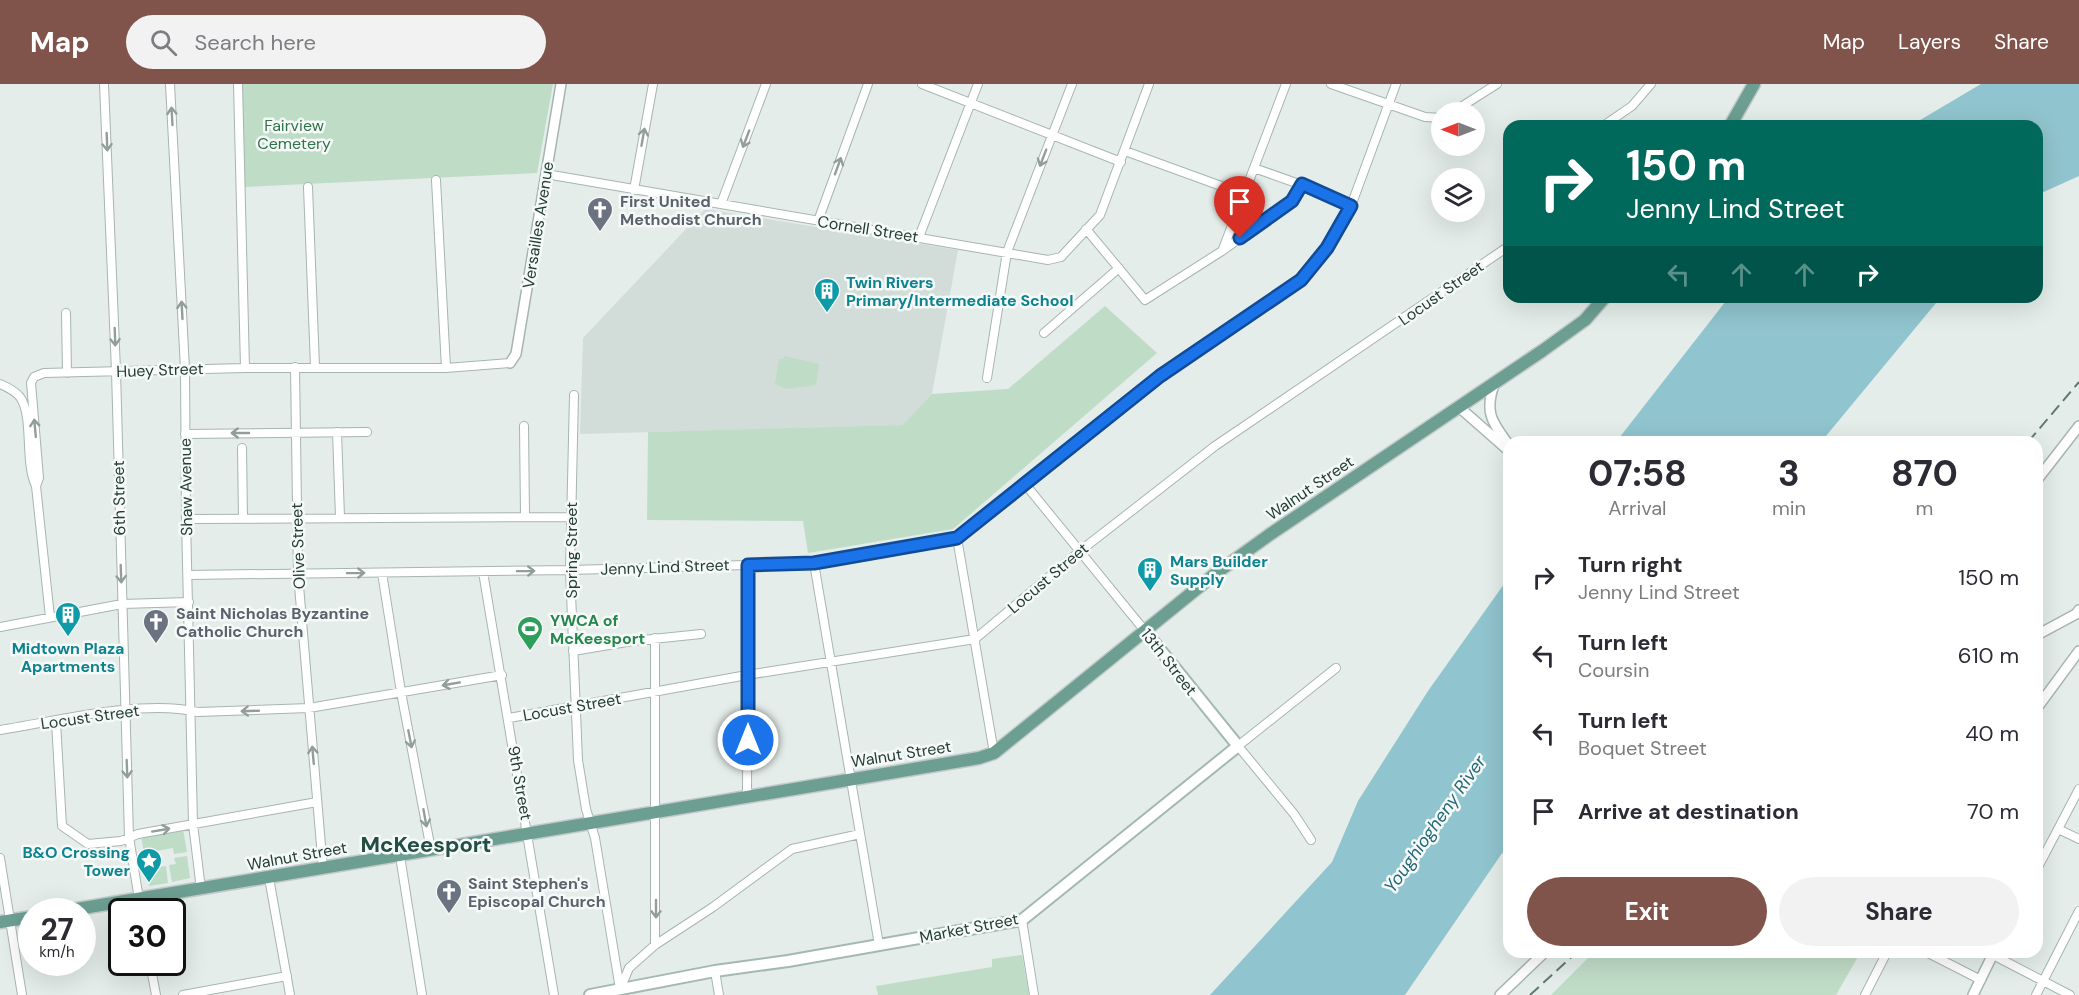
<!DOCTYPE html>
<style>
:root{--surface:#fff;--page:#f2f2f3;--text:#2b2b33;--muted:#7c7c81;--accent:#80544a}
body{margin:0;font-family:"DM Sans",sans-serif;background:var(--page);color:var(--text);height:100vh;display:flex;flex-direction:column;font-size:22px;white-space:nowrap}
*{box-sizing:border-box;margin:0}
p{font-size:20px;color:var(--muted)}
.icon{flex:none;width:33px;height:33px;fill:none;stroke:currentColor;stroke-width:2;stroke-linecap:round;stroke-linejoin:round}
.map{position:relative;flex:1;overflow:hidden}
.sheet{position:absolute;left:1503px;top:352px;width:540px;height:522px;display:flex;flex-direction:column;background:var(--surface);border-radius:18px;box-shadow:0 6px 24px #0002}
.sheet>*{flex:none}
.banner{position:absolute;left:1503px;top:36px;width:540px;height:183px;border-radius:18px;box-shadow:0 6px 24px #0002;background:#00695c;color:#fff;overflow:hidden}
.needle{width:39px;rotate:270deg}
.buttons{position:absolute;left:1431px;top:18px;display:grid;gap:12px}
.buttons a{display:grid;place-items:center;width:54px;height:54px;border-radius:50%;background:var(--surface);box-shadow:0 6px 24px #0002;font-size:30px}
.speed{position:absolute;left:18px;top:814px;display:flex;gap:12px;font-size:30px;font-weight:700;text-align:center}
.speed>*{display:grid;place-content:center;width:78px;height:78px;border-radius:50%;background:var(--surface);box-shadow:0 6px 24px #0002;line-height:1}
.speed small{font-size:15px;font-weight:400}
.speed .limit{border:3px solid #111;border-radius:9px;background:#fff;color:#111}
.pin{position:absolute;display:grid;place-items:center;width:51px;height:51px;color:#fff;margin:-62px -26px;border-radius:50% 50% 50% 0;rotate:-45deg;box-shadow:0 0 6px #0007}
.pin .icon{rotate:45deg}
.me{position:absolute;width:66px;margin:-33px;rotate:0deg;stroke-linejoin:round;filter:drop-shadow(0 0 4px #0008)}
.turn{display:flex;align-items:center;gap:21px;height:126px;padding:0 24px;font-size:27px}
.turn .icon{width:78px;height:78px;stroke-width:2.5}
.turn b{display:block;font-size:42px;line-height:51px}
.lanes{display:flex;align-items:center;height:57px;padding:0 24px;background:#0003;justify-content:center;gap:30px;direction:ltr}
.lanes .off{opacity:.35}
.eta{display:flex;justify-content:space-evenly;align-items:center;height:102px;text-align:center}
.eta b{font-size:36px;font-weight:700;line-height:42px}
.action{display:flex;gap:12px;margin-top:auto;padding:12px 24px}
.action a{flex:1;height:69px;border-radius:36px;background:var(--accent);color:#fff;font-size:24px;font-weight:700;line-height:69px;text-align:center}
.action a+a{background:var(--page);color:var(--text)}
ul{padding:0;list-style:none}
li{display:flex;align-items:center;gap:18px;height:78px;padding:0 24px}
li div{flex:1}
li b{display:block;font-size:22px}
li em{font-style:normal}
header{display:flex;align-items:center;gap:36px;box-sizing:border-box;height:84px;padding:0 30px;background:var(--accent);color:#fff}
header strong{font-size:28px}
nav{display:flex;gap:33px;margin-inline-start:auto;font-size:21px}
.search{width:420px;height:54px;background:var(--page);display:flex;align-items:center;gap:15px;box-sizing:border-box;padding:0 21px;border-radius:33px;color:var(--muted);font-size:22px}
.map>svg:first-child{display:block}
</style>
<header>
<strong>Map</strong>
<div class="search"><svg class="icon" aria-label="search" viewBox="0 0 24 24"><circle cx="10" cy="10" r="6"/><path d="M15 15l6 6"/></svg>Search here</div>
<nav><a>Map</a><a>Layers</a><a>Share</a></nav>
</header>
<div class="map">
<svg width="2079" height="911" viewBox="0 0 2079 911">
<rect width="100%" height="100%" fill="#e4ede9"/>
<path fill="#d2dcd8" d="M705 125 958 166 932 310 904 341 580 350 583 254Z"/>
<path fill="#bfdcc7" d="M241 0H553L537 89 245 103Z
M1105 222 1157 269 953 445 808 469 803 437 647 436 648 348 903 341 932 310 1008 305Z
M784 272 819 280 816 301 786 305 775 300 779 275H783Z
M183 745 187 768 174 770 173 764 157 767 158 773 145 775 141 752Z
M187 772 190 794 172 798 169 781 176 780 174 774Z
M158 777 159 783 166 782 168 799 149 802 145 779Z
M1593 869V868L1860 869 1836 911H1551Z
M1022 871 1029 911H878L876 902 992 883V875Z"/>
<path fill="#90c4ce" d="M1981 0H2079V92L2037 111V42H1910Z
M1729 213H1941L1821 358H1616Z
M1509 493V759L1405 911H1210L1332 778 1358 717 1428 607Z"/>
<g fill="none" stroke-linecap="round" stroke-linejoin="round">
<defs>
<path id="minor" d="M104 0 116 287 129 753 141 828
M170 0 185 285 186 435 193 740 201 805
M238 0 245 284
M922 0 1121 78
M1331 0 1425 33 1442 34
M1453 28 1497 0
M1603 42 1632 22 1651 0
M1125 67 1243 110
M1254 84 1302 101 1351 122
M546 90 1048 176 1061 173 1100 131 1149 0
M436 96 446 284
M308 103 315 283
M634 106 653 0
M721 120 766 0
M818 137 868 0
M1086 145 1145 216 1222 167 1292 117 1302 101
M919 153 978 0
M1223 165 1286 0
M66 229 67 289
M1044 249 1119 184
M295 283 298 490 323 785
M987 294 1007 168 1072 0
M0 300C7 303 15 307 20 313 34 333 24 378 36 402L50 533
M574 311 570 486 578 676 586 725 595 754 620 905
M524 342 525 431
M337 348 340 433
M185 350 367 348
M242 364 243 434
M1025 400 1145 547
M36 402 39 394 31 299 34 293 44 289 245 284H446L510 279
M186 435 570 433
M957 454 994 669
M814 479 879 861
M483 488 554 911
M382 489 401 608 431 766
M188 491 570 486 814 479 957 454 1160 292 1301 196 1327 164 1351 122 1396 0
M0 543 122 520 189 518
M655 554V861
M573 567 633 557 701 550
M509 634 747 591 975 555 1080 467 1215 362 1509 162
M56 638 62 742 88 760 121 757 138 750 317 718
M0 646C58 637 141 615 198 628L309 624 502 591
M747 712 748 481
M2058 745 2079 755
M1311 756 1294 730 1238 662 1336 584
M400 772 422 911
M0 774 22 911
M2037 785 2079 705
M269 794 290 911
M1022 836 1034 911
M1926 868 1981 896
M1993 871 2070 911
M150 879 156 911
M715 887 719 911
M621 903 629 884 655 861 713 823 792 765 860 750
M183 911 287 892
M1865 911 1887 868
M2036 911 2079 827"/>
<path id="tertiary" d="M510 279 516 270 561 0
M1495 298C1484 327 1491 337 1509 361
M1459 323 1509 367
M2037 396 2079 342
M2037 551 2076 530 2079 526
M2037 624 2079 567
M1500 911 1545 868
M1973 911 1994 868"/>
<path id="secondary" d="M590 911 715 887 788 877 1022 836 1238 662 1145 547"/>
<path id="primary" d="M1730 42 1754 0
M59 828 979 674 994 669 1215 490 1269 451 1542 267 1585 236 1605 213
M0 838 32 833"/>
</defs>
<use href="#minor" stroke="#a7b5b0" stroke-width="10"/>
<use href="#tertiary" stroke="#a7b5b0" stroke-width="12"/>
<use href="#secondary" stroke="#a3b8b1" stroke-width="14"/>
<use href="#primary" stroke="#c2c9c7" stroke-width="15"/>
<use href="#minor" stroke="#fff" stroke-width="8"/>
<use href="#tertiary" stroke="#fff" stroke-width="9"/>
<use href="#secondary" stroke="#fff" stroke-width="10"/>
<use href="#primary" stroke="#6c9f92" stroke-width="12"/>
<path stroke="#5f7972" stroke-width="2" stroke-dasharray="12 6" stroke-linecap="butt" d="M2028 358 2079 298
M1530 911 1577 868"/>
</g>
<defs><path id="oneway-shaft" d="M-6 0H5M1.5-3L5.5 0L1.5 3" fill="none" stroke-width="1.6" stroke-linecap="round" stroke-linejoin="round" transform="scale(1.5)"/></defs>
<g stroke="#929e9b">
<use href="#oneway-shaft" transform="translate(172 32) rotate(-93)"/>
<use href="#oneway-shaft" transform="translate(643 53) rotate(-80)"/>
<use href="#oneway-shaft" transform="translate(746 55) rotate(111)"/>
<use href="#oneway-shaft" transform="translate(107 58) rotate(88)"/>
<use href="#oneway-shaft" transform="translate(1043 74) rotate(111)"/>
<use href="#oneway-shaft" transform="translate(838 82) rotate(-70)"/>
<use href="#oneway-shaft" transform="translate(182 226) rotate(-93)"/>
<use href="#oneway-shaft" transform="translate(115 253) rotate(88)"/>
<use href="#oneway-shaft" transform="translate(35 344) rotate(-95)"/>
<use href="#oneway-shaft" transform="translate(240 349) rotate(180)"/>
<use href="#oneway-shaft" transform="translate(526 487) rotate(-1)"/>
<use href="#oneway-shaft" transform="translate(356 489) rotate(-1)"/>
<use href="#oneway-shaft" transform="translate(121 490) rotate(88)"/>
<use href="#oneway-shaft" transform="translate(451 600) rotate(170)"/>
<use href="#oneway-shaft" transform="translate(250 627) rotate(178)"/>
<use href="#oneway-shaft" transform="translate(410 655) rotate(79)"/>
<use href="#oneway-shaft" transform="translate(313 671) rotate(-95)"/>
<use href="#oneway-shaft" transform="translate(127 685) rotate(88)"/>
<use href="#oneway-shaft" transform="translate(425 734) rotate(80)"/>
<use href="#oneway-shaft" transform="translate(161 746) rotate(-10)"/>
<use href="#oneway-shaft" transform="translate(656 825) rotate(90)"/>
</g>
<g fill="none" stroke-linecap="round" stroke-linejoin="round">
<defs>
<path id="route" d="M748 656V481L814 479 957 454 1160 292 1301 196 1327 164 1351 122 1302 100 1292 117 1240 154"/>
</defs>
<use href="#route" stroke="#114b97" stroke-width="15"/>
<use href="#route" stroke="#1a73e8" stroke-width="10"/>
</g>
<defs>
<symbol id="church-pin" viewBox="-11 -11 22 30"><path d="M0 17L-7.5 6A9.5 9.5 0 1 1 7.5 6Z" fill="#6b7280" stroke="#f5f9f7"/><path d="M-1.2-6h2.4v3.5h3.3v2.4h-3.3V6h-2.4V-.1h-3.3v-2.4h3.3Z" fill="#fff"/></symbol>
<symbol id="building-pin" viewBox="-11 -11 22 30"><path d="M0 17L-7.5 6A9.5 9.5 0 1 1 7.5 6Z" fill="#0f9aa8" stroke="#f5f9f7"/><path d="M-4-6H4V6H1V3H-1V6H-4ZM-2.5-4.3h1.7v1.8h-1.7ZM.8-4.3h1.7v1.8H.8ZM-2.5-1h1.7V.8h-1.7ZM.8-1h1.7V.8H.8Z" fill="#fff"/></symbol>
<symbol id="stadium-pin" viewBox="-11 -11 22 30"><path d="M0 17L-7.5 6A9.5 9.5 0 1 1 7.5 6Z" fill="#2e9e5b" stroke="#f5f9f7"/><path d="M0-5a6.5 5 0 1 0 0 10a6.5 5 0 1 0 0-10ZM-3.5-1.8h7v3.6h-7Z" fill="#fff"/></symbol>
<symbol id="sight-pin" viewBox="-11 -11 22 30"><path d="M0 17L-7.5 6A9.5 9.5 0 1 1 7.5 6Z" fill="#0f9aa8" stroke="#f5f9f7"/><path d="M0-6L1.8-2.2L6-1.7L2.9 1.2L3.7 5.4L0 3.3L-3.7 5.4L-2.9 1.2L-6-1.7L-1.8-2.2Z" fill="#fff"/></symbol>
</defs>
<g fill-rule="evenodd">
<use href="#church-pin" x="585" y="111" width="30" height="40"/>
<use href="#building-pin" x="812" y="192" width="30" height="40"/>
<use href="#building-pin" x="1135" y="471" width="30" height="40"/>
<use href="#building-pin" x="53" y="516" width="30" height="40"/>
<use href="#church-pin" x="141" y="523" width="30" height="40"/>
<use href="#stadium-pin" x="515" y="530" width="30" height="40"/>
<use href="#sight-pin" x="134" y="762" width="30" height="40"/>
<use href="#church-pin" x="434" y="793" width="30" height="40"/>
</g>
<g text-anchor="middle" dominant-baseline="central" stroke-width="5" stroke-linejoin="round" paint-order="stroke">
<g font-size="16" fill="#31724a" stroke="#f5f9f7">
<text x="294" y="41">Fairview<tspan x="294" dy="18">Cemetery</tspan></text>
</g>
<g font-size="16" font-weight="bold" fill="#5b616d" stroke="#f5f9f7" text-anchor="start">
<text x="620" y="117">First United<tspan x="620" dy="18">Methodist Church</tspan></text>
<text x="176" y="529">Saint Nicholas Byzantine<tspan x="176" dy="18">Catholic Church</tspan></text>
<text x="468" y="799">Saint Stephen's<tspan x="468" dy="18">Episcopal Church</tspan></text>
</g>
<g font-size="16" fill="#253d37" stroke="#f5f9f7">
<text transform="translate(538 141) rotate(-81)">Versailles Avenue</text>
<text transform="translate(868 145) rotate(9)">Cornell Street</text>
<text transform="translate(1441 209) rotate(-35)">Locust Street</text>
<text transform="translate(160 286) rotate(-2)">Huey Street</text>
<text transform="translate(186 403) rotate(-91)">Shaw Avenue</text>
<text transform="translate(1310 404) rotate(-34)">Walnut Street</text>
<text transform="translate(119 414) rotate(-91)">6th Street</text>
<text transform="translate(298 462) rotate(-92)">Olive Street</text>
<text transform="translate(571 466) rotate(-90)">Spring Street</text>
<text transform="translate(665 483) rotate(-2)">Jenny Lind Street</text>
<text transform="translate(1048 494) rotate(-40)">Locust Street</text>
<text transform="translate(1169 578) rotate(52)">13th Street</text>
<text transform="translate(572 623) rotate(-10)">Locust Street</text>
<text transform="translate(90 633) rotate(-8)">Locust Street</text>
<text transform="translate(901 670) rotate(-9)">Walnut Street</text>
<text transform="translate(520 699) rotate(80)">9th Street</text>
<text transform="translate(297 772) rotate(-10)">Walnut Street</text>
<text transform="translate(969 844) rotate(-11)">Market Street</text>
</g>
<g font-size="16" font-weight="bold" fill="#0d838f" stroke="#f5f9f7" text-anchor="start">
<text x="846" y="198">Twin Rivers<tspan x="846" dy="18">Primary/Intermediate School</tspan></text>
<text x="1170" y="477">Mars Builder<tspan x="1170" dy="18">Supply</tspan></text>
<text x="68" y="564" text-anchor="middle">Midtown Plaza<tspan x="68" dy="18">Apartments</tspan></text>
<text x="130" y="768" text-anchor="end">B&amp;O Crossing<tspan x="130" dy="18">Tower</tspan></text>
</g>
<g font-size="16" font-weight="bold" fill="#27864d" stroke="#f5f9f7" text-anchor="start">
<text x="550" y="536">YWCA of<tspan x="550" dy="18">McKeesport</tspan></text>
</g>
<g font-size="18" font-style="italic" fill="#226776" stroke="#f5f9f7">
<text transform="translate(1435 740) rotate(-55)">Youghiogheny River</text>
</g>
<g font-size="22" font-weight="bold" fill="#224e43" stroke="#f5f9f7">
<text x="426" y="760">McKeesport</text>
</g>
</g>
</svg>
<div class="buttons">
<a><svg class="needle" viewBox="-14 -14 28 28"><path d="M0-13l5 13h-10z" fill="#e53935"/><path d="M0 13l5-13h-10z" fill="#7c7c81"/></svg></a>
<a><svg class="icon" aria-label="layers" viewBox="0 0 24 24"><path d="M12 4l9 5-9 5-9-5zM3 14l9 5 9-5"/></svg></a>
</div>
<div class="speed"><div>27<small>km/h</small></div><div class="limit">30</div></div>
<div class="pin" style="left:1240px;top:154px;background:#d93025"><svg class="icon" aria-label="arrive" viewBox="0 0 24 24"><path d="M6 21V4h12l-3 4 3 4H6"/></svg></div>
<svg class="me" style="left:748px;top:656px" viewBox="-20 -20 40 40"><circle r="17" fill="#1a73e8" stroke="#fff" stroke-width="3"/><path d="M0-11L8 9 0 5-8 9z" fill="#fff"/></svg>
<div class="banner">
<div class="turn"><svg class="icon" aria-label="right" viewBox="0 0 24 24"><path d="M7 20v-9h11M14 6l5 5-5 5"/></svg><div><b>150 m</b>Jenny Lind Street</div></div>
<div class="lanes"><svg class="icon off" aria-label="left" viewBox="0 0 24 24"><path d="M17 20v-9H6M10 6l-5 5 5 5"/></svg><svg class="icon off" aria-label="ahead" viewBox="0 0 24 24"><path d="M12 20V5M6 11l6-6 6 6"/></svg><svg class="icon off" aria-label="ahead" viewBox="0 0 24 24"><path d="M12 20V5M6 11l6-6 6 6"/></svg><svg class="icon" aria-label="right" viewBox="0 0 24 24"><path d="M7 20v-9h11M14 6l5 5-5 5"/></svg></div>
</div>
<section class="sheet">
<div class="eta">
<div><b>07:58</b><p>Arrival</p></div>
<div><b>3</b><p>min</p></div>
<div><b>870</b><p>m</p></div>
</div>
<ul>
<li><svg class="icon" aria-label="right" viewBox="0 0 24 24"><path d="M7 20v-9h11M14 6l5 5-5 5"/></svg><div><b>Turn right</b><p>Jenny Lind Street</p></div><em>150 m</em></li>
<li><svg class="icon" aria-label="left" viewBox="0 0 24 24"><path d="M17 20v-9H6M10 6l-5 5 5 5"/></svg><div><b>Turn left</b><p>Coursin</p></div><em>610 m</em></li>
<li><svg class="icon" aria-label="left" viewBox="0 0 24 24"><path d="M17 20v-9H6M10 6l-5 5 5 5"/></svg><div><b>Turn left</b><p>Boquet Street</p></div><em>40 m</em></li>
<li><svg class="icon" aria-label="arrive" viewBox="0 0 24 24"><path d="M6 21V4h12l-3 4 3 4H6"/></svg><div><b>Arrive at destination</b></div><em>70 m</em></li>
</ul>
<div class="action"><a>Exit</a><a>Share</a></div>
</section>
</div>
